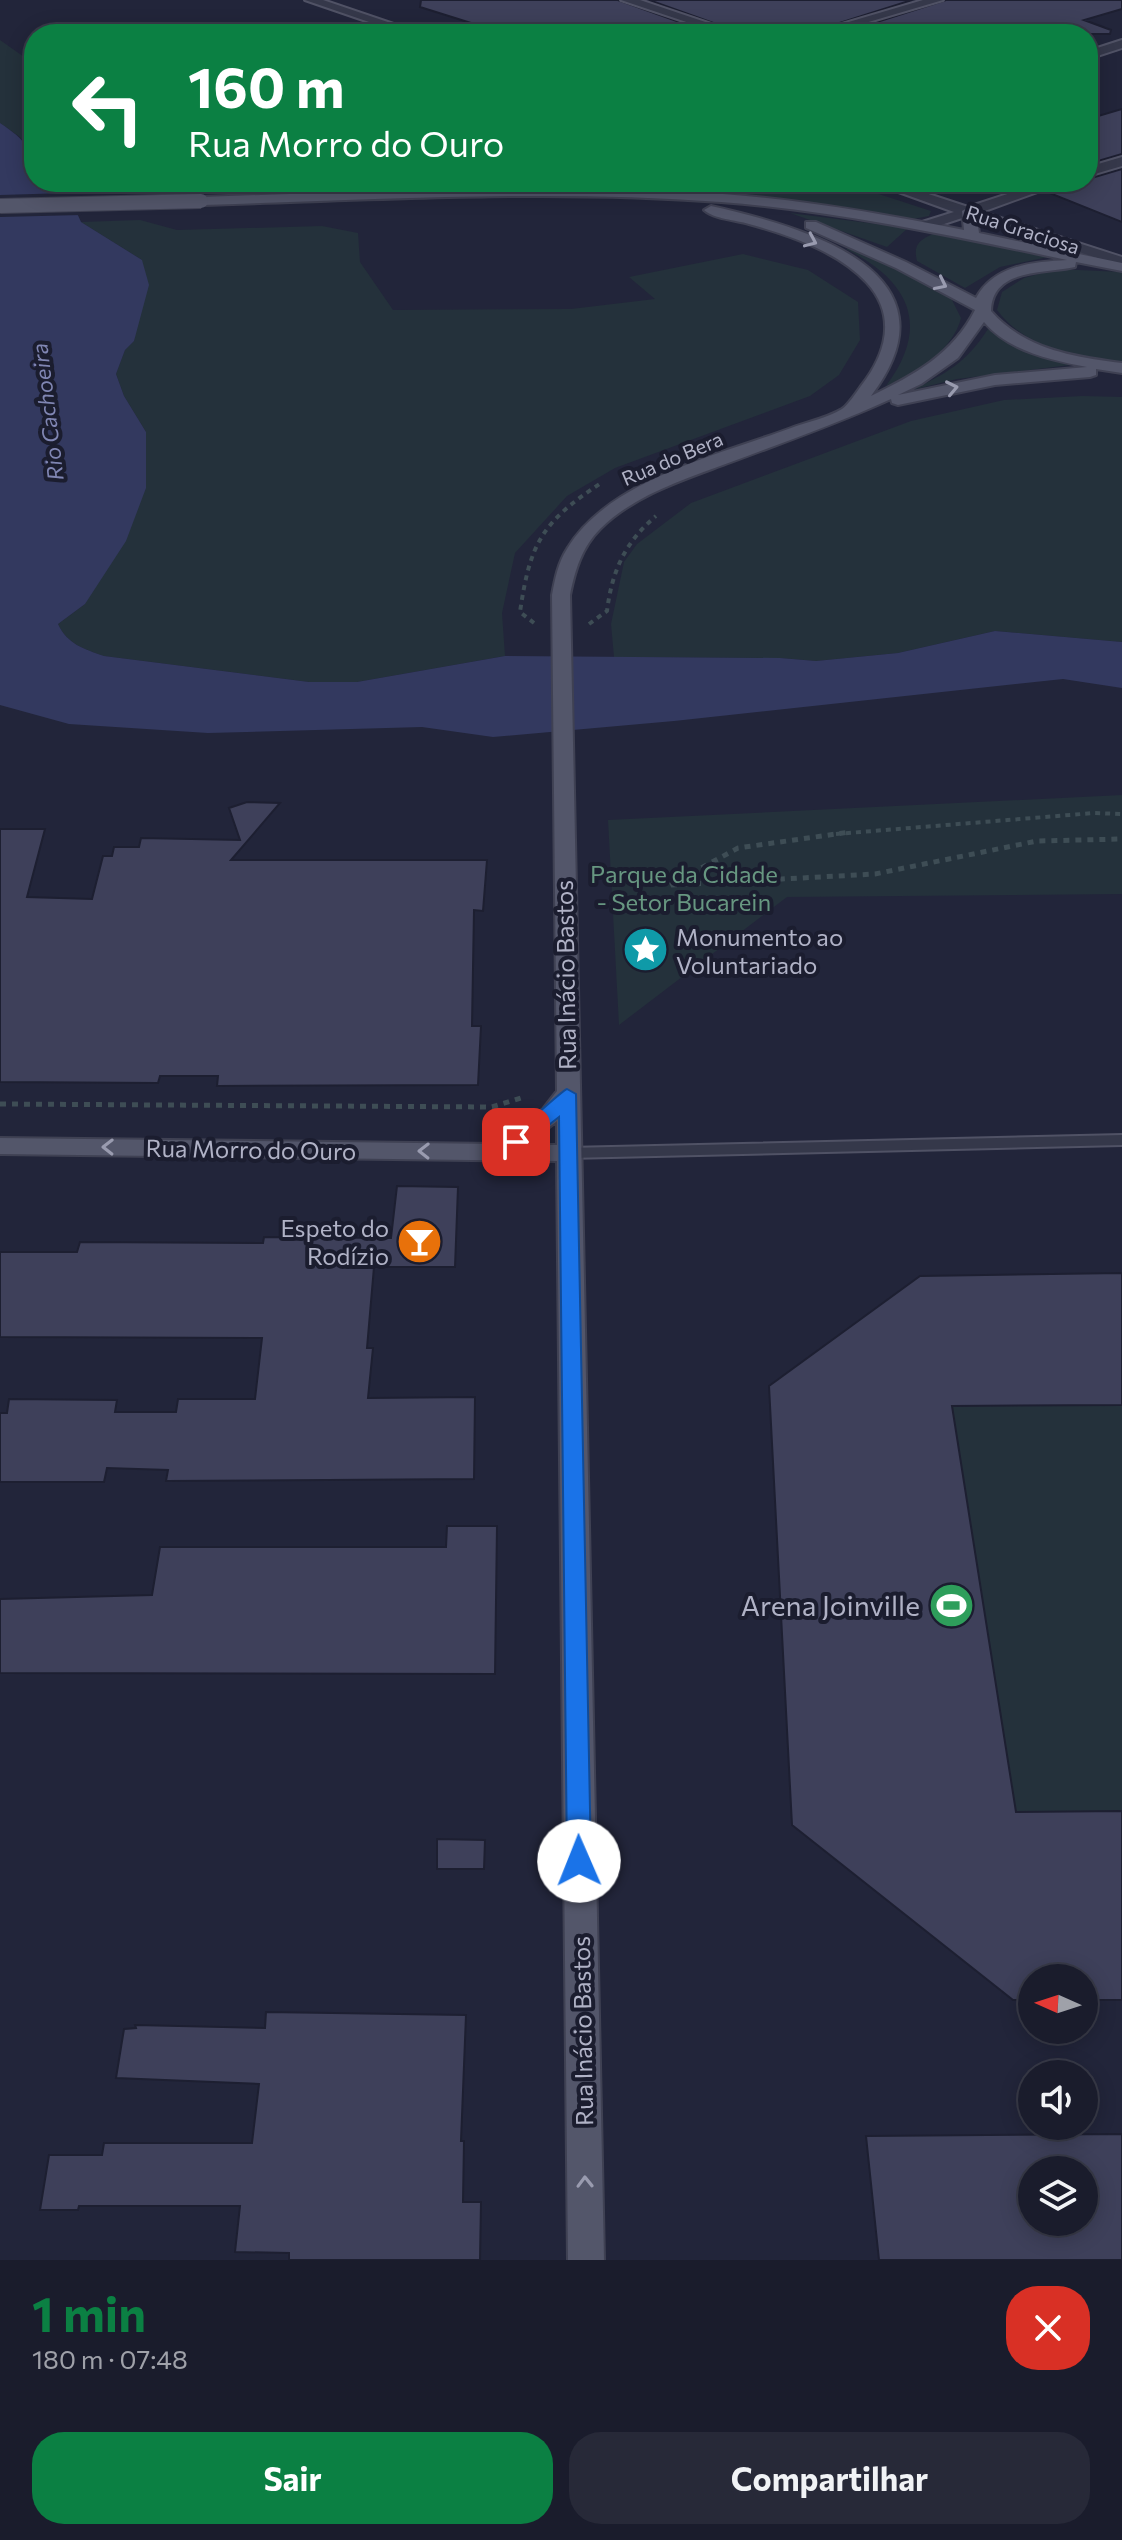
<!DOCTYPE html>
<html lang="pt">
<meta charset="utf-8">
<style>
:root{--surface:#1a1c2c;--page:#272938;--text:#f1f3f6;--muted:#9fa1a9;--line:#383a48;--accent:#0b8043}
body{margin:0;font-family:Commissioner,sans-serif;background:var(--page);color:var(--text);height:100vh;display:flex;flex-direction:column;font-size:30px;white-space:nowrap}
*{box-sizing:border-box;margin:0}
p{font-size:26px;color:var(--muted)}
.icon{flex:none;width:44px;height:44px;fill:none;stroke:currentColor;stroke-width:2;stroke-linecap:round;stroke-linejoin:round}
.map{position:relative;height:2260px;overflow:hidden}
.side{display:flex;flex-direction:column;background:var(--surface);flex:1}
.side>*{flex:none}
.guide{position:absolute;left:24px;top:24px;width:1074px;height:168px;border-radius:32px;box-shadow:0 4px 20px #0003,0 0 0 2px var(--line);background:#0b8043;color:#fff;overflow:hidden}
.needle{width:52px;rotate:273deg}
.buttons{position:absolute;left:1018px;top:1964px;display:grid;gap:16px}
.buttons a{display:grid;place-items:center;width:80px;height:80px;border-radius:50%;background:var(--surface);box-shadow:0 4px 20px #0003,0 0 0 2px var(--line);font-size:40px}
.pin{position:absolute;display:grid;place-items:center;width:68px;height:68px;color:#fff;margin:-34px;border-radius:16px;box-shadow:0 4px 12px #0006}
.me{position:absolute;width:88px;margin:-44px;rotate:359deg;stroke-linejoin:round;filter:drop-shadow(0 0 6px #0008)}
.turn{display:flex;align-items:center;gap:28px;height:168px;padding:0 32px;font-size:36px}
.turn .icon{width:104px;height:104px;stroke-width:2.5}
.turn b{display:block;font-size:56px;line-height:68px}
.round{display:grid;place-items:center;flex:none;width:84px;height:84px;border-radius:32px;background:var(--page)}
.summary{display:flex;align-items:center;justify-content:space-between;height:136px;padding:0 32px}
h1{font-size:48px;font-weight:700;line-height:60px;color:var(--accent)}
.cta{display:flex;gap:16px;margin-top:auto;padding:16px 32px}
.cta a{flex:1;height:92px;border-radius:32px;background:var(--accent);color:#fff;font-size:32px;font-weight:700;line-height:92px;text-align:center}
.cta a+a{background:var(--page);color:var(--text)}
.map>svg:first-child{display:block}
</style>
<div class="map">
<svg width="1122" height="2260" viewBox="0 0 1122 2260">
<rect width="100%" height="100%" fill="#22253a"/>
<path fill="#24313b" d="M0 40 34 64V157L20 137 0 123Z
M448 182H842L931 211 929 216 913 219C817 205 720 191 622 187 565 185 508 185 451 186Z
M790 213 908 228 887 247Z
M140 220 177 230 322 226 358 233 360 262 393 310 571 309 655 299 629 277 743 254 808 270 858 302 860 340 839 375 810 396 615 468 567 496 515 553 502 613 505 656 357 682H309L104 656C84 649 67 644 58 624L85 604 146 432 124 396 116 374 125 350 134 341 142 260 81 222Z
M933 234H940L1048 257 1000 267 965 288 917 261C913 245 919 240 933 234Z
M854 247 950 296 961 318C953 350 915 375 886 386 931 326 910 281 846 249Z
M1057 269 1122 272V363C1077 358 1025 348 997 310L1002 292 1024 278Z
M988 329 1014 344 1070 365 957 379 912 390C947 373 966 363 988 329Z
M1082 396 1122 397V642L995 631 898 653 816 661 780 658 614 657 611 624 624 562 637 544 691 503 911 421 1004 400Z
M1122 795V894L787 897 619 1025 608 820Z
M1122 1273V2000H1084V1978H1032V2000H1013L792 1825 769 1386 920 1276Z"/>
<path fill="#33395f" d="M0 123C27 141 34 150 34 182H51L72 202 81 222 142 260 149 285 134 341 125 350 116 374 124 396 146 432V488L126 541 85 604 58 624C67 644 84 649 104 656L309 682H357L505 656 780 658 816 661 898 653 995 631 1122 642V688L1063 679 674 721 493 737 422 727 208 733 69 724 0 705Z"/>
<path fill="#22253a" d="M67 193 82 215 0 217V195Z"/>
<path fill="#3e405a" stroke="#1d1f31" stroke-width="2" fill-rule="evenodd" d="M421 0H618L713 34H506L420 7Z
M649 0H912L805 34H744Z
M946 0H1122V9L1084 20 1111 30 1110 34H839Z
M1122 109V154L1088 164V119Z
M1122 169V222L1047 192 1068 182H1088V179Z
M247 802 280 803 231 860H487L483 911 474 910 472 1026H481L478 1085 217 1086 218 1076H160L158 1083 0 1082V829H45L27 897 92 899 103 856H112L114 847H139L141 838 240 840 229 808Z
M397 1186 458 1187 455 1267H374L367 1348H373L368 1398 475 1397 474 1479 166 1481 168 1470 107 1468 104 1482H0V1413H7L9 1399 117 1400 115 1412H176L178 1399H255L262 1338 0 1337V1252H77L80 1242 263 1243 264 1237 391 1238Z
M1122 1273V1405L952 1406 1016 1812 1122 1811V2000H1084V1978H1032V2000H1013L792 1825 769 1386 920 1276Z
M447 1526H497L495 1674 0 1673V1599L152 1595 160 1547H446Z
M437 1839 485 1840 484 1869H437Z
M266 2012 466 2015 461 2141H464L463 2202H481L480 2260H289V2253L235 2252 240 2206H79L78 2210H40L49 2155H102L104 2143H252L259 2084 116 2078 124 2029 136 2028 135 2025 265 2028Z
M1122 2134V2260H879L866 2136ZM1032 2170H1084V2222H1032Z"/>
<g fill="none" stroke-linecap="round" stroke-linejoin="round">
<defs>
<path id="lane" d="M1122 1135V1145L568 1158 560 1153 568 1148Z"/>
<path id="street" d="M305 0H323L423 34H404Z
M621 0H640L741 34H722Z
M923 0H943L828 34H808Z
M1122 40V48L1088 59V51Z
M1122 157V166L1088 176V167Z
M871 182H892L968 207 1044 182H1065L982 212 1122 257V266L968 216 929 229H919V223L954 212Z"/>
<path id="primary" d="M462 188C549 187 636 187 723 194 804 200 884 214 964 230L962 211 969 207 976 211 979 233 1122 263V271L1076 262 1075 267C1044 274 992 268 991 311 1024 349 1074 357 1122 363V373L1096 369V375L1090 377 995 385 898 405 892 403 891 399C839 423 784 442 731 462 686 479 635 494 600 529 582 547 575 570 570 595L604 2260H568L557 1161 0 1154V1138L496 1144 543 1109 557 1091 552 595C555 579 558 563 567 549 608 480 719 455 791 428 807 422 827 418 842 409 848 405 856 393 861 386 886 354 897 316 867 283 839 252 789 235 749 224 736 220 714 219 704 210L711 206C805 227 965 272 871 396 914 375 953 354 975 310L896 268 806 228V222H816L906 262 976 298C994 265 1033 262 1067 260 953 236 838 211 721 202 548 189 374 200 201 205L194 201 201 197ZM984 322C1009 351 1050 360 1087 367L995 375 898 395 921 384 958 358ZM557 1121V1145H527Z"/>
</defs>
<use href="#lane" stroke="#505265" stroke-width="4"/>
<use href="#street" stroke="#505265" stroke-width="4"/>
<use href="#primary" stroke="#3f4153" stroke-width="4"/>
<path stroke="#3e4d55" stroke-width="4" stroke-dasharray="5 5" stroke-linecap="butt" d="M534 623 520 612C530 543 542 522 601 483
M589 624 607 611C612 571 625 542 656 516
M836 834 1094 813 1122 814"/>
<path stroke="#3e4d55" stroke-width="5" stroke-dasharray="6 6" stroke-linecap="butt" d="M670 885 738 848 850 832
M671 885 875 874 1037 841 1122 839
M0 1104 492 1107 524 1097"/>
<use href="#lane" fill="#35384a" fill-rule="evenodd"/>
<use href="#street" fill="#35384a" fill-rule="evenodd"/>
<use href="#primary" fill="#53566a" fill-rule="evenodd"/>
<defs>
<path id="primary-bridge" d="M0 206 201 201"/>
</defs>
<use href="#primary-bridge" stroke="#3f4153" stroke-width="16" stroke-linecap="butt"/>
<use href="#primary-bridge" stroke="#53566a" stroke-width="14"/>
</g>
<defs><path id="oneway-chevron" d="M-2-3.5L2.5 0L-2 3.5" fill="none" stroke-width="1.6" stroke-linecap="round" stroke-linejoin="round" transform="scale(2)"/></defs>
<g stroke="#999baf">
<use href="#oneway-chevron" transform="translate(811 241) rotate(24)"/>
<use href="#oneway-chevron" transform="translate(941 284) rotate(26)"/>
<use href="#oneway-chevron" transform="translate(952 388) rotate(-12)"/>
<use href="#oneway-chevron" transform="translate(108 1147) rotate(-179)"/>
<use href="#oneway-chevron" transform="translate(424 1151) rotate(-179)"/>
<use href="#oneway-chevron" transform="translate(585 2182) rotate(-91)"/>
</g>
<path fill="#1a73e8" stroke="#114b97" stroke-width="2" d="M567 1089 576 1094 591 1861 588 1868 579 1871 571 1868 567 1861 559 1117 522 1146 516 1148 507 1142C512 1136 563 1090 567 1089Z"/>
<defs>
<symbol id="sight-disc" viewBox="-11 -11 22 22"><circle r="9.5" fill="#0f9aa8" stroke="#1b1d2f"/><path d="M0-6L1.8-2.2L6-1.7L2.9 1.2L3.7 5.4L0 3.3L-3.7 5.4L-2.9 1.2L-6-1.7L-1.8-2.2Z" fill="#fff"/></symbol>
<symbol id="bar-disc" viewBox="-11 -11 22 22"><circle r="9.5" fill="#e8710a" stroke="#1b1d2f"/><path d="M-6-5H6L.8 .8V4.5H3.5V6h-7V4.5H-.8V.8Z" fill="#fff"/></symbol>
<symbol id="stadium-disc" viewBox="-11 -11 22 22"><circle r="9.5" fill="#2e9e5b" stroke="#1b1d2f"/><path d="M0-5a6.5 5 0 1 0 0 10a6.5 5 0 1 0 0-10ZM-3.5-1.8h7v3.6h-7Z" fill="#fff"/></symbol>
</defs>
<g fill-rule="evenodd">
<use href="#sight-disc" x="620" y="924" width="51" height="51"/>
<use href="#bar-disc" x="394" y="1216" width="51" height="51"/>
<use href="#stadium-disc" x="926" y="1580" width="51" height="51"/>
</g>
<g text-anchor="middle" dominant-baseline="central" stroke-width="8" stroke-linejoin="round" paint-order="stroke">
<g font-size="20" fill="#b0b2c6" stroke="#1b1d2f">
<text transform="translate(1023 229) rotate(18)">Rua Graciosa</text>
<text transform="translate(672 458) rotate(-23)">Rua do Bera</text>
</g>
<g font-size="22" font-style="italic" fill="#8086b3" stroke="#1b1d2f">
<text transform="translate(47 412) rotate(-97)">Rio Cachoeira</text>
</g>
<g font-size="24" fill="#679781" stroke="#1b1d2f">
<text x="684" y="873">Parque da Cidade<tspan x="684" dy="28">- Setor Bucarein</tspan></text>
</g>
<g font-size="24" fill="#b0b2c6" stroke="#1b1d2f" text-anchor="start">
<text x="676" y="936">Monumento ao<tspan x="676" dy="28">Voluntariado</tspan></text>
<text x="389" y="1227" text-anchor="end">Espeto do<tspan x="389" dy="28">Rodízio</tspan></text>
</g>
<g font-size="24" fill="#b0b2c6" stroke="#1b1d2f">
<text transform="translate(565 975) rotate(-91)">Rua Inácio Bastos</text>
<text transform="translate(251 1149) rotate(1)">Rua Morro do Ouro</text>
<text transform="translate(582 2031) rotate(-91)">Rua Inácio Bastos</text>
</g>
<g font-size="28" fill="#b0b2c6" stroke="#1b1d2f" text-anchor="end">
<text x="920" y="1605">Arena Joinville</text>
</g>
</g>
</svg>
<div class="buttons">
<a><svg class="needle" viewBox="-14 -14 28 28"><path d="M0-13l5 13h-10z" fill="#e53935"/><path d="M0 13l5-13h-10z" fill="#9fa1a9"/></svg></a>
<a><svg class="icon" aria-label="sound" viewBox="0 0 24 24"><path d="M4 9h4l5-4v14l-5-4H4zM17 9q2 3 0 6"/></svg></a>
<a><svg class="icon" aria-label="layers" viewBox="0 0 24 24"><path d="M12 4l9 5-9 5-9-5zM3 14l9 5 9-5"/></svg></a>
</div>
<div class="pin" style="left:516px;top:1142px;background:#d93025"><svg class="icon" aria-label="arrive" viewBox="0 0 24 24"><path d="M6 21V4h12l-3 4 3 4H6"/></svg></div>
<svg class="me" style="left:579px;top:1861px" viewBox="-20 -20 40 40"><circle r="19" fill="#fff"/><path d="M0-13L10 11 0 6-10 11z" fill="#1a73e8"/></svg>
<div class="guide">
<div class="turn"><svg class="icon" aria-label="left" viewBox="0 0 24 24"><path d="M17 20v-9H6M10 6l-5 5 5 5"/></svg><div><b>160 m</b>Rua Morro do Ouro</div></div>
</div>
</div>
<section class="side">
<div class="summary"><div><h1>1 min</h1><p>180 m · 07:48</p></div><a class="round" style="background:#d93025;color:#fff"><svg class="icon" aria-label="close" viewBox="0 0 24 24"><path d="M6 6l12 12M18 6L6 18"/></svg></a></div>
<div class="cta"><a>Sair</a><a>Compartilhar</a></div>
</section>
